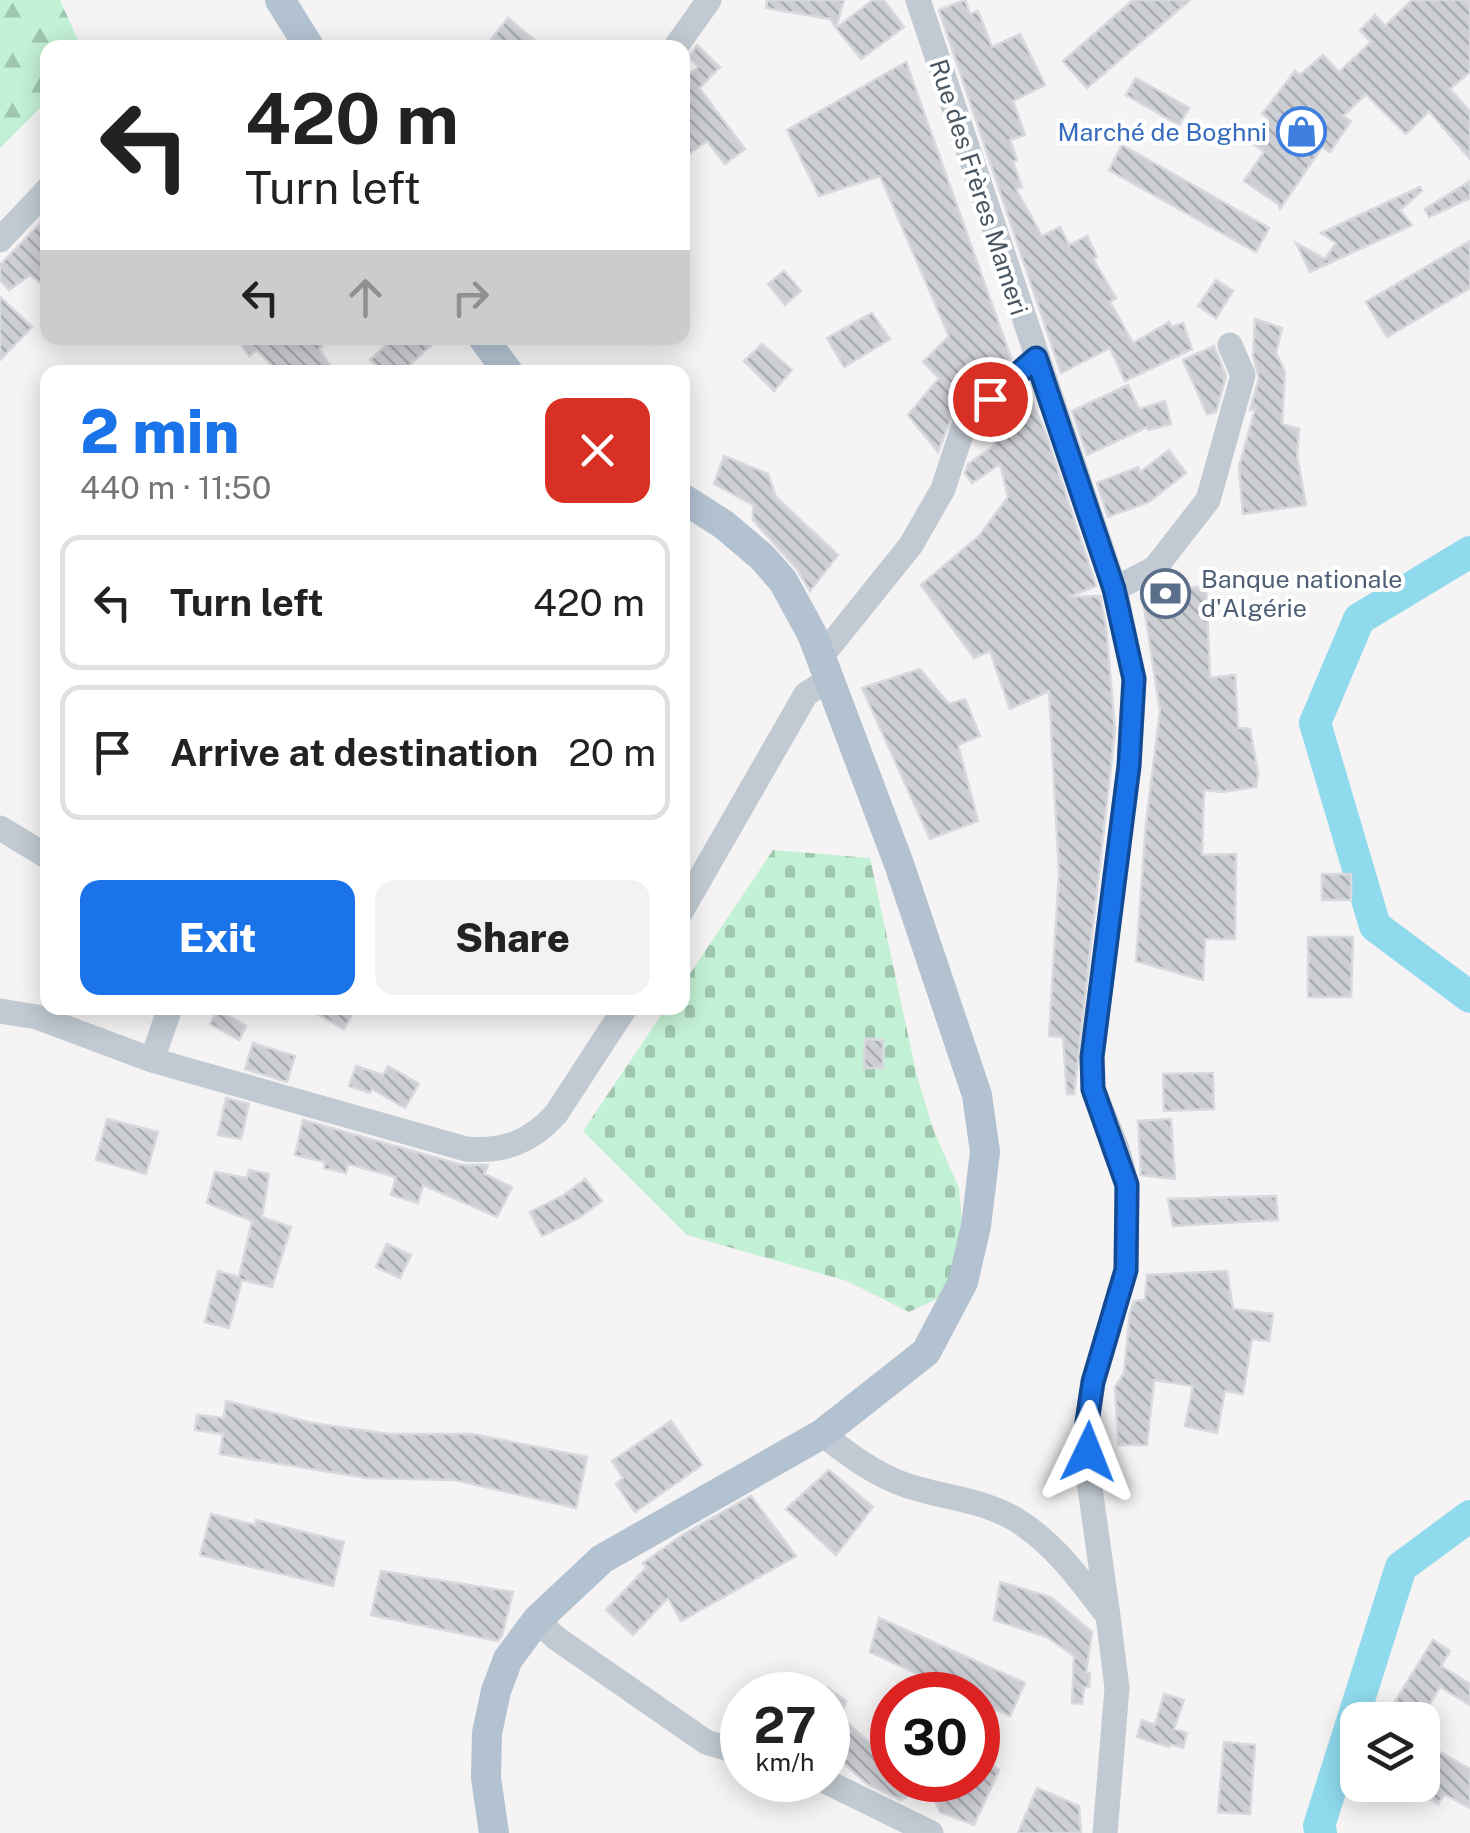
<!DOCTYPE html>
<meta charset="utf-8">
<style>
:root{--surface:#fff;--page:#f2f2f2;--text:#222;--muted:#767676;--line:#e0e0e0;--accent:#1a73e8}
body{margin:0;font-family:"Public Sans",sans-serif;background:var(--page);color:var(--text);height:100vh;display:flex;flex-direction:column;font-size:38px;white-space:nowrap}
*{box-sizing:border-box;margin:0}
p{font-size:32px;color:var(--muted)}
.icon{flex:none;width:55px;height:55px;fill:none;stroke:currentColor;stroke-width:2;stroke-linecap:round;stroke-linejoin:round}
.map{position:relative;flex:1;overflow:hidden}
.drawer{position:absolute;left:40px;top:365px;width:650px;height:650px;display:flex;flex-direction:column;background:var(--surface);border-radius:20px;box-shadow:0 5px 25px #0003}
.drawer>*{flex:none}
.guide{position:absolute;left:40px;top:40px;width:650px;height:305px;border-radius:20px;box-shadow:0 5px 25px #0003;background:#fff;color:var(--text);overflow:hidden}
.fabs{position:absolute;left:1340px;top:1702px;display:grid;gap:20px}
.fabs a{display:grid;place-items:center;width:100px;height:100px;border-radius:20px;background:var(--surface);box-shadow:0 5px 25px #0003;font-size:50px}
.speed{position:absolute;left:720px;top:1672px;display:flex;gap:20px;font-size:50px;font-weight:700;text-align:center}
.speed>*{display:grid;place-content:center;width:130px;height:130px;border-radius:50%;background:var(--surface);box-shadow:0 5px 25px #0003;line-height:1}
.speed small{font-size:25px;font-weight:400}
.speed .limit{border:15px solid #d22;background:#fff;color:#111}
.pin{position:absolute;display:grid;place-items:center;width:85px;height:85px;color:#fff;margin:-42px;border:5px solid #fff;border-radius:50%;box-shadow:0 2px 10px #0007}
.me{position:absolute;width:110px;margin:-55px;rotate:2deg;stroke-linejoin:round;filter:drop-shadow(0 0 8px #0008)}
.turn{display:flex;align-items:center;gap:35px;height:210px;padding:0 40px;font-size:45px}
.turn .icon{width:130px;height:130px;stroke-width:2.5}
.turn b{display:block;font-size:70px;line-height:85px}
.lanes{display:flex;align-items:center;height:95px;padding:0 40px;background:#0003;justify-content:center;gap:50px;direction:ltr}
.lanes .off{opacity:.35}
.round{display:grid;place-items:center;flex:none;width:105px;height:105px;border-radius:20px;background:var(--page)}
.headline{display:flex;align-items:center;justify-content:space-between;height:170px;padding:0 40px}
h1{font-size:60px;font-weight:800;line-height:75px;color:var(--accent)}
.primary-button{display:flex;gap:20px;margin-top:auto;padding:20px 40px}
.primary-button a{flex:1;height:115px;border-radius:20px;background:var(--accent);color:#fff;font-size:40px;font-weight:800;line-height:115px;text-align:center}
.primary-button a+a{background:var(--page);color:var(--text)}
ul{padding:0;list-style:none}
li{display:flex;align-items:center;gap:30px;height:135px;margin:0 20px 15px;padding:0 20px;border:5px solid var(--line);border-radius:20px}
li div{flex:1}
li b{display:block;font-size:38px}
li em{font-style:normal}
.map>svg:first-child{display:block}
</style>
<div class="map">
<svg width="1470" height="1833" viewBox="0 0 1470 1833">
<defs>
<pattern id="forest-firs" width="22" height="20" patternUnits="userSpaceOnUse" patternTransform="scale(2.5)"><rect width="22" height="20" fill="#c3f1d5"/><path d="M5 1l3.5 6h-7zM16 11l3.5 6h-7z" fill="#a0c6b0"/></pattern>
<pattern id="cemetery-stones" width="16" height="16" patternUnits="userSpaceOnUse" patternTransform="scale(2.5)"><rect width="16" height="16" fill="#c3f1d5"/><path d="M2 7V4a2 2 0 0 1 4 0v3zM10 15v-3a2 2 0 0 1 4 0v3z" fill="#a0c6b0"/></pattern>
<pattern id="building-back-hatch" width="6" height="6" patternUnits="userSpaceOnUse" patternTransform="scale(2.5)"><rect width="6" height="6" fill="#cdcfd5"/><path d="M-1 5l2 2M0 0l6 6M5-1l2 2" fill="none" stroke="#a8abb0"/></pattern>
</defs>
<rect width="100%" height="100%" fill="#f5f3f3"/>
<path fill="url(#forest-firs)" d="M0 0H60L81 47 48 48 47 101 0 148Z"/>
<path fill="url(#cemetery-stones)" d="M773 850 870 858 916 1072 933 1129 959 1188 964 1242 941 1297 909 1312 847 1281 687 1235 583 1131 666 1008H682L683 984Z"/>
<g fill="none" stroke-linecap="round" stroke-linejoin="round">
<path stroke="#90daee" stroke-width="32" d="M1470 552 1359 619 1315 723 1375 926 1470 997
M1321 1833 1319 1826 1401 1567 1470 1516"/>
</g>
<path fill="url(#building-back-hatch)" stroke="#d7d9de" stroke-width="2.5" d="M767 0H844L836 27 830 19 766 8Z
M873 0H884L904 27 861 59 836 28Z
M965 0 970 14 978 11 992 47 1020 34 1045 85 1013 101 1025 135 1010 140 1017 160 1013 162 1022 187 1016 189 1042 236 1060 227 1069 245 1087 236 1097 257 1093 259 1116 298 1110 302 1133 343 1169 322 1171 327 1183 323 1192 349 1125 381 1110 348 1061 373 939 10Z
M1133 0H1190L1087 88 1063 61Z
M1412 0H1470V72L1450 89 1470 112V159L1429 111 1406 134 1366 94 1343 116 1351 121 1330 152 1322 147 1280 209 1278 204 1244 181 1264 152 1250 141 1268 118 1262 114 1295 71 1300 75 1323 55 1339 72 1371 42 1360 30 1375 15 1385 26Z
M508 18 544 48H484Z
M697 45 720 67 699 88 745 149 725 164 707 141 682 159V79L699 67 689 57Z
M906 62 1011 358 955 408 938 452 908 415 939 378 923 362 949 336 880 176 819 196 787 130Z
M1136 78 1189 108 1179 125 1126 95Z
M1122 145 1269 228 1256 252 1109 170Z
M1470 181V198L1429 217 1425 209Z
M1420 187 1422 191 1400 210 1412 225 1310 272 1296 243 1325 259 1336 243 1321 233Z
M48 215V289L30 275 9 290 0 280V265Z
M1470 241V288L1387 337 1366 302Z
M784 271 801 291 785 305 768 284Z
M1216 280 1233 291 1216 318 1198 306Z
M0 297 32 327 0 360Z
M872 313 890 339 844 367 827 338Z
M1255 319 1282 328 1276 353 1285 372 1282 424 1299 429 1297 456 1306 505 1243 514 1239 467 1255 409 1250 410 1259 378 1253 356Z
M237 338H314L322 346 319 349 331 367 323 372H278L257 350 249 356Z
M393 338H439L402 372H382L370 360Z
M762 344 792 370 774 391 744 361Z
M1214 346 1226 376 1216 412 1207 414 1183 360Z
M1128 385 1139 409 1165 401 1171 424 1148 430 1147 427 1087 455 1072 411Z
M1031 399 1046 434 1096 586 1068 597 1100 596 1106 627 1115 730 1074 1094H1067L1063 1037 1049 1036 1059 873 1049 691 1010 709 990 651 974 658 921 585 979 536 1008 497 1000 464 972 483 965 473 968 464 995 445 993 436Z
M1169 450 1186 473 1149 502 1108 517 1097 483 1138 467 1140 472Z
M724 456 768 474 776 497 838 555 810 591 797 569 753 520V505L714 484Z
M1206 586 1210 678 1235 675 1238 728 1250 729 1258 774 1256 787 1222 792 1204 790 1202 855 1236 854 1235 939H1205L1203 980 1136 961 1146 823 1160 711 1142 593Z
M920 669 949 704 965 699 980 736 958 745 978 821 930 839 862 688Z
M1322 874H1351V900H1322Z
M1308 937H1353L1351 997H1308Z
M306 1008H356L344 1029Z
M218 1010 246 1026 239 1040 210 1024Z
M865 1039 883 1040V1068H864Z
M253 1043 295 1056 287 1082 245 1069Z
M356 1066 383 1075 388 1066 419 1084 405 1108 372 1089 370 1093 349 1086Z
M1213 1073 1214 1109 1164 1111 1163 1074Z
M226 1098 249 1104 241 1139 218 1135Z
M107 1119 158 1132 146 1174 96 1160Z
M1171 1119 1175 1179 1141 1175 1138 1121Z
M303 1120 462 1165H488L484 1174 512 1187 497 1217 423 1185 418 1203 391 1195 396 1177 348 1164 346 1173 324 1168 325 1162 295 1155Z
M249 1170 269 1174 262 1217 291 1227 272 1287 242 1280 229 1328 205 1322 218 1271 239 1277 252 1221 207 1203 215 1172 247 1178Z
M585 1179 602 1201 579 1218 542 1236 530 1212 564 1195Z
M1276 1196 1278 1220 1173 1226 1168 1199Z
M387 1244 411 1255 400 1278 376 1267Z
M1227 1271 1233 1309 1273 1314 1269 1341 1252 1339 1243 1394 1225 1391 1217 1433 1185 1426 1193 1386 1154 1380 1147 1445H1118L1115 1387 1124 1373 1130 1313 1134 1301 1145 1300 1147 1275Z
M226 1401 312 1423 389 1434H472L587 1457 576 1508 455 1480 367 1478 220 1454 223 1434 195 1430 197 1415 224 1418Z
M671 1421 702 1465 635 1512 616 1484 623 1478 612 1461Z
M829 1470 873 1507 836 1555 786 1509Z
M751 1496 796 1556 681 1621 668 1598 633 1635 606 1610 646 1568 643 1563 684 1534Z
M211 1514 255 1525 256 1520 344 1542 333 1586 200 1555Z
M381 1571 513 1592 502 1635 498 1641 371 1615Z
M1000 1582 1051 1597 1092 1632 1086 1673H1090L1089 1687H1084L1082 1704 1072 1703 1074 1656 1047 1637 994 1620Z
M879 1618 1025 1683 1010 1716 978 1702V1695H963L870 1652Z
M1433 1640 1450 1651 1441 1666 1470 1684V1705L1440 1687 1420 1720H1391V1708Z
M828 1688 846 1701 841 1717 885 1757 892 1749V1780H978V1755L999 1770 974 1825 940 1812 928 1784 901 1800 867 1784 828 1749Z
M1164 1694 1184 1700 1174 1729 1187 1733 1183 1748 1170 1744 1169 1747 1137 1737 1142 1720 1155 1725Z
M1224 1742 1255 1745 1250 1814 1218 1812Z
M1422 1742 1470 1769V1808L1444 1794 1438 1804 1422 1795Z
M1037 1788 1079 1806 1081 1833H1018Z"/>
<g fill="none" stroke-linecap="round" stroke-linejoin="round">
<path stroke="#c1cad2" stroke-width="25" d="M675 48 709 0
M0 240 48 189
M1115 589 1155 568 1208 500 1243 375 1230 345
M821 657 911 545 943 489 966 419 1036 358
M0 828 48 857
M682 910 806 694 830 679
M0 1011 37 1017 152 1060 466 1149C504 1152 531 1142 556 1114L625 1008
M152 1060 170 1008
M822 1434C847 1453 871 1472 900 1483 939 1498 982 1498 1018 1521 1056 1545 1081 1581 1108 1616L1089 1481 1087 1423 1093 1382 1126 1270 1127 1185 1117 1149 1093 1089 1092 1057 1129 766 1134 679 1115 589 918 0
M537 1620 556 1638 706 1742 742 1753
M823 1780 931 1833
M1105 1833 1117 1688 1108 1616"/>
<path stroke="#b3c2d1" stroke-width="30" d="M280 0 310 48
M483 338 508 372
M494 1833 486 1778 487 1733 496 1691 508 1659 537 1620 602 1559 822 1434 926 1352 963 1282 976 1226 985 1152 977 1095 899 864 812 634 783 581 762 557 723 524 682 498"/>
</g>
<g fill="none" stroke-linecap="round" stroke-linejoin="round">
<defs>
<path id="route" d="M990 399 1036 358 1114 589 1134 679 1129 766 1092 1057 1093 1089 1127 1185 1126 1270 1093 1382 1087 1422 1088 1452"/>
</defs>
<use href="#route" stroke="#114b97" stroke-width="25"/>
<use href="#route" stroke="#1a73e8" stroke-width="18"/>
</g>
<defs>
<symbol id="shop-ring" viewBox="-11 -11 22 22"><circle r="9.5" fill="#fff" stroke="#3f7fe0" stroke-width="1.5"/><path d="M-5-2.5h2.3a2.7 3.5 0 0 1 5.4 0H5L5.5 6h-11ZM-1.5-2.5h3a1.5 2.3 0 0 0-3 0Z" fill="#3f7fe0"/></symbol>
<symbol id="bank-ring" viewBox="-11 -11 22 22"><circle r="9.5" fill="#fff" stroke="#5c6f8a" stroke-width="1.5"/><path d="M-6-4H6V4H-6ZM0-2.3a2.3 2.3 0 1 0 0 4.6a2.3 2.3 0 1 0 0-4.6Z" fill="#5c6f8a"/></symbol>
</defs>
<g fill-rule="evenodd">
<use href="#shop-ring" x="1274" y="104" width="55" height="55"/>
<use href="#bank-ring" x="1138" y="566" width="55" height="55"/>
</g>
<g text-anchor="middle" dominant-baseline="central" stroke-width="8" stroke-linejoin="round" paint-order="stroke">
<g font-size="25" fill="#366cbe" stroke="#fff" text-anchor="end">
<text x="1267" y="132">Marché de Boghni</text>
</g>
<g font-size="25" fill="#4a5661" stroke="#fff">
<text transform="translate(979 187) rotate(72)">Rue des Frères Mameri</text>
</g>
<g font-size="25" fill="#4e5e75" stroke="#fff" text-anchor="start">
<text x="1201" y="579">Banque nationale<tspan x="1201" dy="29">d'Algérie</tspan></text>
</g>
</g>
</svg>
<div class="fabs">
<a><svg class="icon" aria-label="layers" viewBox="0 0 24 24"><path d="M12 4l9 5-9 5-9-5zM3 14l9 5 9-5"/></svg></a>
</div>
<div class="speed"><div>27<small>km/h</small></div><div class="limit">30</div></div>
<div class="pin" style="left:990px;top:399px;background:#d93025"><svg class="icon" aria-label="arrive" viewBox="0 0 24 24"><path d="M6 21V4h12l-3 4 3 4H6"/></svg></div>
<svg class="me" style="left:1088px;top:1452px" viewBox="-20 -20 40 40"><path d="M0-17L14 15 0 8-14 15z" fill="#1a73e8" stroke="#fff" stroke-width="4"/></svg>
<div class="guide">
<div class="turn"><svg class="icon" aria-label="left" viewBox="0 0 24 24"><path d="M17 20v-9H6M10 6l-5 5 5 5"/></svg><div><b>420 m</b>Turn left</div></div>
<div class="lanes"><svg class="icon" aria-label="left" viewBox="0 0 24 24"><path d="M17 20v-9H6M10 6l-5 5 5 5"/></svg><svg class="icon off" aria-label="ahead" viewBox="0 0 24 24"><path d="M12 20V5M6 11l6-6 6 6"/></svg><svg class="icon off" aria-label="right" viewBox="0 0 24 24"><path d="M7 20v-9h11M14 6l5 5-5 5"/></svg></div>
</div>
<section class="drawer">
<div class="headline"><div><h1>2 min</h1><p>440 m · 11:50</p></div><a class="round" style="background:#d93025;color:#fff"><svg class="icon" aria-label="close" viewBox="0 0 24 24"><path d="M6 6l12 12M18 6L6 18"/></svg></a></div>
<ul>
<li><svg class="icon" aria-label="left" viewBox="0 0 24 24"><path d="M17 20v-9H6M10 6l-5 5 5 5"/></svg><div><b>Turn left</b></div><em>420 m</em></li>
<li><svg class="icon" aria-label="arrive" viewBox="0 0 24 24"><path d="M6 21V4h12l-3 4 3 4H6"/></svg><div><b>Arrive at destination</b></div><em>20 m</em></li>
</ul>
<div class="primary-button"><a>Exit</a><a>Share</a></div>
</section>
</div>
